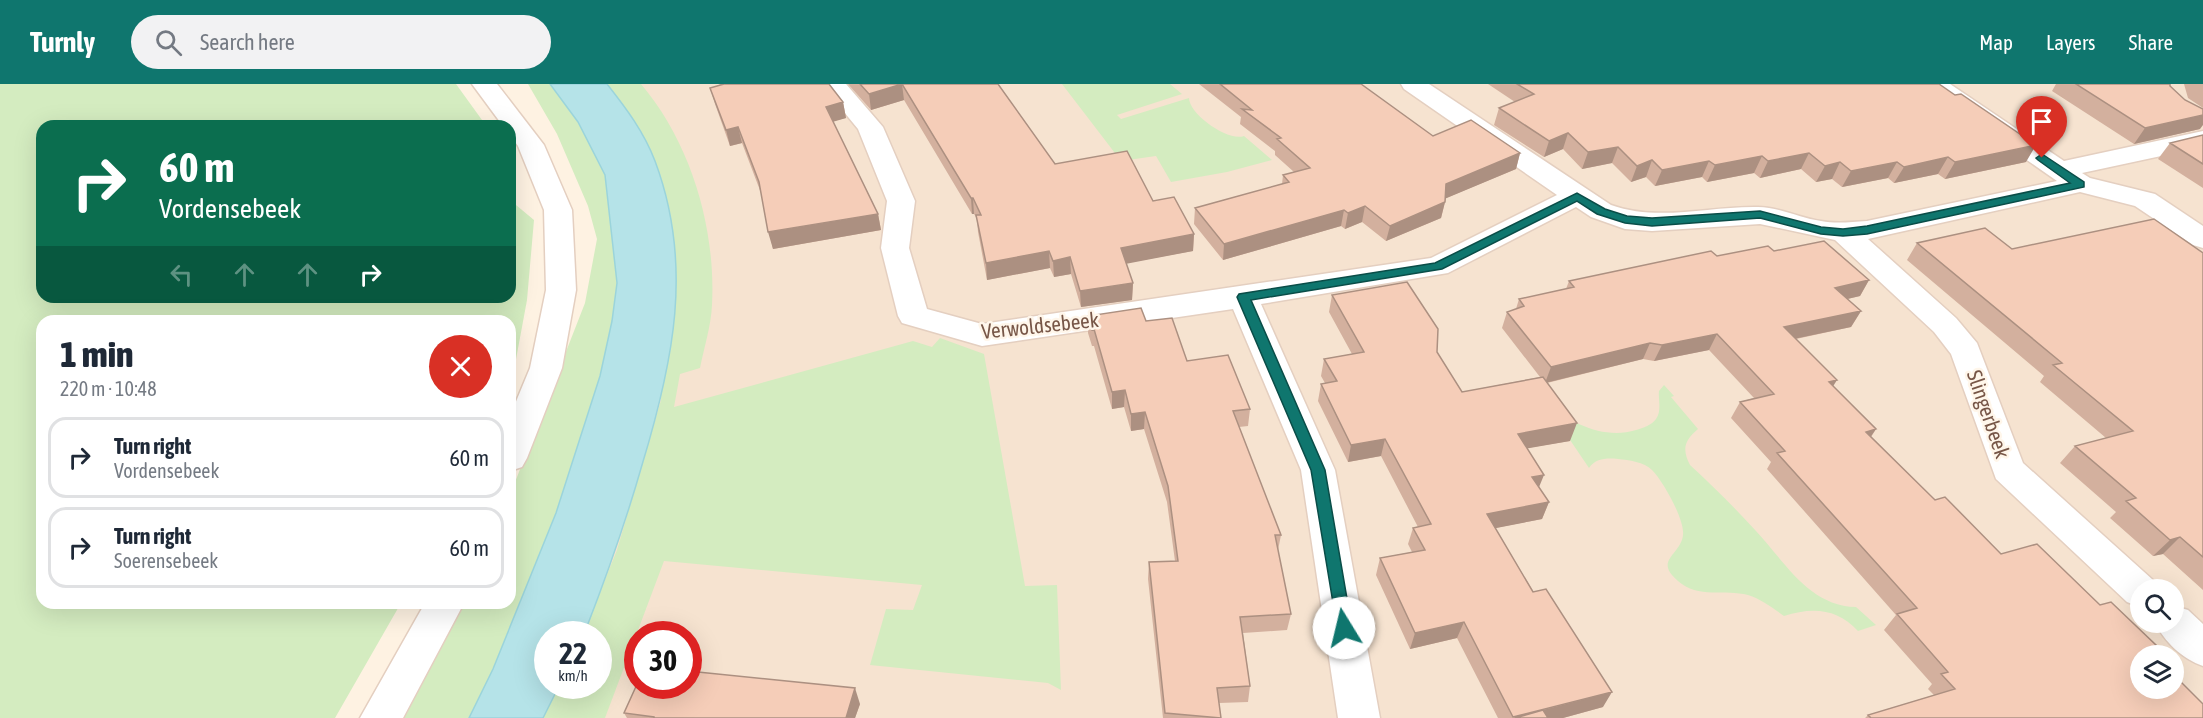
<!DOCTYPE html>
<meta charset="utf-8">
<style>
:root{--surface:#fff;--page:#f2f2f3;--text:#1f2937;--muted:#747a83;--line:#e0e1e3;--accent:#0f766e}
body{margin:0;font-family:"Asap Condensed",sans-serif;background:var(--page);color:var(--text);height:100vh;display:flex;flex-direction:column;font-size:22px;white-space:nowrap}
*{box-sizing:border-box;margin:0}
p{font-size:20px;color:var(--muted)}
.icon{flex:none;width:33px;height:33px;fill:none;stroke:currentColor;stroke-width:2;stroke-linecap:round;stroke-linejoin:round}
.map{position:relative;flex:1;overflow:hidden}
.details{position:absolute;left:36px;top:231px;width:480px;height:294px;display:flex;flex-direction:column;background:var(--surface);border-radius:18px;box-shadow:0 6px 24px #0002}
.details>*{flex:none}
.banner{position:absolute;left:36px;top:36px;width:480px;height:183px;border-radius:18px;box-shadow:0 6px 24px #0002;background:#0b6e4f;color:#fff;overflow:hidden}
.fabs{position:absolute;left:2130px;top:495px;display:grid;gap:12px}
.fabs a{display:grid;place-items:center;width:54px;height:54px;border-radius:50%;background:var(--surface);box-shadow:0 6px 24px #0002;font-size:30px}
.speed{position:absolute;left:534px;top:537px;display:flex;gap:12px;font-size:30px;font-weight:700;text-align:center}
.speed>*{display:grid;place-content:center;width:78px;height:78px;border-radius:50%;background:var(--surface);box-shadow:0 6px 24px #0002;line-height:1}
.speed small{font-size:15px;font-weight:400}
.speed .limit{border:9px solid #d22;background:#fff;color:#111}
.pin{position:absolute;display:grid;place-items:center;width:51px;height:51px;color:#fff;margin:-62px -26px;border-radius:50% 50% 50% 0;rotate:-45deg;box-shadow:0 0 6px #0007}
.pin .icon{rotate:45deg}
.me{position:absolute;width:66px;margin:-33px;rotate:351deg;stroke-linejoin:round;filter:drop-shadow(0 0 4px #0008)}
.turn{display:flex;align-items:center;gap:21px;height:126px;padding:0 24px;font-size:27px}
.turn .icon{width:78px;height:78px;stroke-width:2.5}
.turn b{display:block;font-size:42px;line-height:51px}
.lanes{display:flex;align-items:center;height:57px;padding:0 24px;background:#0003;justify-content:center;gap:30px;direction:ltr}
.lanes .off{opacity:.35}
.round{display:grid;place-items:center;flex:none;width:63px;height:63px;border-radius:32px;background:var(--page)}
.headline{display:flex;align-items:center;justify-content:space-between;height:102px;padding:0 24px}
h1{font-size:36px;font-weight:800;line-height:45px}
ul{padding:0;list-style:none}
li{display:flex;align-items:center;gap:18px;height:81px;margin:0 12px 9px;padding:0 12px;border:3px solid var(--line);border-radius:18px}
li div{flex:1}
li b{display:block;font-size:22px}
li em{font-style:normal}
header{display:flex;align-items:center;gap:36px;box-sizing:border-box;height:84px;padding:0 30px;background:var(--accent);color:#fff}
header strong{font-size:28px}
nav{display:flex;gap:33px;margin-inline-start:auto;font-size:21px}
.search{width:420px;height:54px;background:var(--page);display:flex;align-items:center;gap:15px;box-sizing:border-box;padding:0 21px;border-radius:33px;color:var(--muted);font-size:22px}
.map>svg:first-child{display:block}
</style>
<header>
<strong>Turnly</strong>
<div class="search"><svg class="icon" aria-label="search" viewBox="0 0 24 24"><circle cx="10" cy="10" r="6"/><path d="M15 15l6 6"/></svg>Search here</div>
<nav><a>Map</a><a>Layers</a><a>Share</a></nav>
</header>
<div class="map">
<svg width="2203" height="634" viewBox="0 0 2203 634">
<rect width="100%" height="100%" fill="#fef2e2"/>
<path fill="#f6e3d0" fill-rule="evenodd" d="M582 0H2203V634H506L636 311ZM2140 506H2174V538H2140ZM548 550H598V602H548ZM638 550H688V602H638ZM2140 572H2174V604H2140Z"/>
<path fill="#d4ecc0" d="M0 0H456L482 36 484 42H42V213H510V116L534 136 527 216 514 286 510 294V237H42V519H401L335 634H0Z
M528 0H550L578 38 605 91 617 199 612 237 600 292 556 429 493 585 469 634H396L464 519H510V411L585 219 597 155 588 122 557 50Z
M607 0H641C691 59 716 144 712 221 711 242 704 264 700 284L680 290 674 323 913 257 932 263 940 254 984 270 1025 502 1057 501 1061 606 1048 599 870 581 886 525 913 526 922 501 664 477 605 634H543L559 602H598V550H583L617 466 661 316 640 46Z
M1062 0H1170L1182 10 1117 31 1121 35 1189 14C1189 30 1228 58 1244 52L1272 76 1227 88 1171 98 1156 72 1121 77Z
M1664 301 1674 312 1671 313 1698 345C1684 357 1682 365 1690 381 1713 402 1735 424 1756 447 1785 478 1809 522 1856 523L1876 541 1858 547C1837 524 1812 523 1784 532 1773 524 1761 515 1748 511 1725 505 1698 515 1678 497 1653 476 1681 471 1683 451 1685 436 1663 397 1652 386 1644 378 1629 376 1618 375 1607 374 1596 374 1589 384L1547 322C1573 339 1604 356 1636 346 1643 344 1652 341 1656 335 1662 327 1658 315 1659 307Z"/>
<path fill="#b5e3e8" stroke="#9bd4db" stroke-width="1.5" d="M550 0H607C626 24 644 48 655 77 694 181 673 279 642 381 626 437 607 491 586 545L583 550H548V602H559L543 634H469L493 585 556 429 600 292 612 237 617 199 605 91 578 38Z"/>
<g fill="none" stroke-linecap="round" stroke-linejoin="round">
<defs>
<path id="minor" d="M472 0H497L544 61 572 126 576 206 562 284 527 374 522 383 510 387V332L530 284 546 206 544 126 518 62 510 51V42H503Z
M821 0H846L883 43 915 117 909 164 927 225 982 240 1431 174 1557 111 1404 5 1401 0H1429L1611 121C1658 138 1709 122 1758 123 1779 123 1800 134 1821 137 1836 140 1851 138 1867 137L2057 97 1925 5 1922 0H1950L2064 77 2203 47V63L2082 89 2090 94 2155 110 2203 142V164L2193 161 2135 122 2080 108 1868 155 1956 234 1977 259 2023 379 2153 496 2158 506H2140V523L2127 518 1996 395 1951 270 1934 248 1835 156 1760 140 1652 147 1625 145 1591 133 1576 123 1448 189 1261 220 1335 386 1380 634H1338L1301 386 1233 225 982 262 902 239 898 232 881 164 887 117 858 45Z
M425 519H464L403 634H360Z
M2174 522 2188 526 2203 540V582C2183 575 2164 558 2155 538H2174Z"/>
</defs>
<use href="#minor" stroke="#e4cfc0" stroke-width="3"/>
<use href="#minor" fill="#fff" fill-rule="evenodd"/>
</g>
<path fill="#d3b09e" d="M719 0H829L843 18 846 34 833 37 878 130 881 146 773 165 761 109 742 59 730 62 715 20 710 4 720 1Z
M848 0H998L1055 80 1153 117 1194 150 1193 167 1126 179 1133 199 1132 216 1081 223 1071 190 1054 193 1050 184 987 196 978 148 977 135 974 130H972L904 16 871 26Z
M1199 0H1361L1433 52 1520 69 1516 85 1446 114 1441 134 1386 157 1362 138 1345 145 1341 142 1223 176 1194 140 1195 124 1282 100 1283 91 1294 88 1275 71V67L1240 40 1241 33Z
M1488 0H1939L2026 78 1945 95 1938 90 1894 99 1888 94 1842 103 1832 95 1816 98 1801 85 1760 94 1754 89 1707 98 1702 93 1655 102 1646 93 1631 98 1612 79 1582 85 1563 65 1544 73 1494 41 1499 24 1515 18Z
M2056 0H2170V2L2200 45 2134 60 2052 7Z
M2184 0H2203V24L2188 14Z
M2203 51V104L2158 75 2170 59Z
M1917 159 2012 165 2203 169V506L2163 470 2153 472 2110 434 2116 428 2060 379 2075 362 2106 354 2040 298 2044 292 1907 176Z
M1774 167 1869 196 1860 212 1847 215 1861 227 1851 243 1796 255 1833 303 1876 345 1871 353 1935 416 2001 470 2100 521 2158 563 2151 569 2203 634H1865L1868 631 1934 611 1928 605 1932 600 1884 546 1896 531 1767 385 1771 378 1731 334 1740 318 1754 314 1709 266 1654 277 1643 275 1547 299 1570 357 1527 364 1539 403 1549 418 1542 435 1495 444 1603 623 1563 634H1498L1457 554 1410 565 1376 491 1380 474 1412 468 1408 460 1413 444 1418 443 1381 372 1348 378 1318 317 1321 300 1325 299 1321 292 1324 275 1352 270 1329 228 1332 211 1437 268 1462 308 1540 293 1502 244 1507 228 1516 225 1519 215 1566 205 1569 197 1717 172Z
M1088 232 1146 237 1187 277 1250 325 1248 342 1239 343 1281 451 1278 466 1291 530 1287 546 1243 549 1250 602 1248 618 1219 619 1221 634H1163L1148 495 1149 478 1175 477 1167 418 1144 345 1131 347 1124 323 1112 325 1094 262H1092L1088 249Z
M860 620 855 634H627L624 629Z"/>
<path fill="#ac9081" d="M902 0 904 16 871 26 869 10Z
M843 18 846 34 829 39 826 23Z
M2203 31V41L2200 45 2134 60 2145 44Z
M738 43 742 59 730 62 726 46Z
M1568 49 1563 65 1544 73 1549 57Z
M2036 61 2026 78 1945 95 1955 78Z
M1618 63 1612 79 1582 85 1588 68Z
M1520 69 1516 85 1442 116 1446 100Z
M1809 69 1801 85 1760 94 1768 77Z
M1762 72 1754 89 1707 98 1715 81Z
M1948 73 1938 90 1894 99 1904 83Z
M1652 76 1646 93 1631 98 1637 82Z
M1709 77 1702 93 1655 102 1662 86Z
M1840 78 1832 95 1816 98 1825 82Z
M1897 78 1888 94 1842 103 1851 87Z
M971 114H973L974 130H972Z
M1445 118 1441 134 1386 157 1390 142Z
M1365 122 1362 138 1345 145 1348 129Z
M1344 126 1341 142 1223 176 1224 160Z
M878 130 881 146 773 165 768 148Z
M1194 150 1193 167 1120 181 1121 164Z
M1049 167 1050 184 987 196 986 179Z
M1070 173 1071 190 1054 193 1053 177Z
M1869 196 1860 212 1826 220 1835 204Z
M1133 199 1132 216 1081 223 1080 207Z
M1861 227 1851 243 1775 259 1784 243Z
M1717 250 1709 266 1654 277 1662 261Z
M1650 259 1643 275 1545 299 1551 283Z
M1837 296 1827 312 1829 298Z
M1125 306 1124 323 1112 325V308Z
M1145 328 1144 345 1131 347V330Z
M1577 339 1570 357 1512 367 1518 350Z
M1876 345 1865 361 1866 348Z
M1385 355 1381 372 1348 378 1351 361Z
M1544 391 1537 408 1532 393Z
M1549 418 1542 435 1481 447 1487 430Z
M2180 453 2163 470 2153 472 2170 456Z
M1464 538 1457 554 1410 565 1415 549Z
M2158 563 2148 572V566Z
M855 604 860 620 855 634H846Z
M1612 608 1603 623 1563 634H1513Z"/>
<path fill="#f5cdb8" stroke="#ac9081" stroke-width="1.5" d="M724 0H829L843 18 826 23 878 130 768 148 759 98 738 43 726 46 710 4Z
M860 0H902L869 10Z
M902 0H998L1055 80 1127 67 1153 117 1174 113 1194 150 1121 164 1133 199 1080 207 1070 173 1053 177 1049 167 986 179 976 131H981L973 114H971Z
M1220 0H1361L1433 52 1471 36 1520 69 1446 100 1445 118 1390 142 1365 122 1348 129 1344 126 1224 160 1195 124 1289 98 1283 91 1310 84 1277 55 1281 54 1242 25 1252 26Z
M1517 0H1939L1955 11 1961 10 2036 61 1955 78 1948 73 1904 83 1897 78 1851 87 1840 78 1825 82 1809 69 1768 77 1762 72 1715 81 1709 77 1662 86 1652 76 1637 82 1618 63 1588 68 1568 49 1549 57 1499 24 1534 10Z
M2076 0H2170V2L2185 16 2203 25V31L2145 44Z
M2203 51V80L2170 59Z
M2154 135 2203 169V473L2180 453 2170 456 2126 417 2136 414 2075 362 2133 347 2053 281 2062 279 1917 159 1985 144 2012 165Z
M1824 157 1869 196 1835 204 1861 227 1784 243 1837 296 1829 298 1876 345 1866 348 1935 416 1945 413 2001 470 2037 460 2100 521 2111 518 2158 563 2148 566 2153 572H2140V604H2174V591L2203 620V634H1871L1868 631 1955 605 1941 590 1948 588 1897 530 1917 524 1777 369 1785 367 1740 318 1774 310 1717 250 1662 261 1650 259 1551 283 1507 228 1524 222 1519 215 1574 203 1569 197 1711 167 1717 172 1768 162 1774 167Z
M1407 198 1438 245 1437 268 1462 308 1543 293 1577 339 1518 350 1544 391 1532 393 1549 418 1487 430 1533 508 1546 505 1612 608 1513 633 1464 538 1415 549 1380 474 1425 466 1413 444 1431 440 1385 355 1351 361 1321 300 1337 297 1324 275 1364 268 1332 211Z
M1141 224 1146 237 1172 234 1187 277 1228 271 1250 325 1233 327 1281 451H1275L1291 530 1240 533 1250 602 1217 604 1221 634 1165 629 1149 478 1178 477 1168 402 1145 328 1131 330 1125 306 1112 308 1094 245 1092 246 1088 232Z
M688 587 855 604 846 634H654V633L624 629 638 598V602H688Z
M1543 626 1548 634H1515Z"/>
<path fill="#0f766e" stroke="#0a4d48" stroke-width="1.5" d="M2042 70 2084 98V103L1867 150 1843 152 1821 150 1760 134 1652 142 1625 139 1597 130 1577 117 1442 185 1251 216 1325 386 1352 544 1350 549 1344 551 1338 549 1311 386 1237 213 1239 210 1435 179 1577 109 1605 125 1627 132 1652 134 1760 127 1821 143 1843 145 1867 142 2070 99 2038 76 2036 74Z"/>
<g text-anchor="middle" dominant-baseline="central" stroke-width="5" stroke-linejoin="round" paint-order="stroke">
<g font-size="21" fill="#775647" stroke="#fff6ea">
<text transform="translate(1040 241) rotate(-6)">Verwoldsebeek</text>
<text transform="translate(1989 330) rotate(71)">Slingerbeek</text>
</g>
</g>
</svg>
<div class="fabs">
<a><svg class="icon" aria-label="search" viewBox="0 0 24 24"><circle cx="10" cy="10" r="6"/><path d="M15 15l6 6"/></svg></a>
<a><svg class="icon" aria-label="layers" viewBox="0 0 24 24"><path d="M12 4l9 5-9 5-9-5zM3 14l9 5 9-5"/></svg></a>
</div>
<div class="speed"><div>22<small>km/h</small></div><div class="limit">30</div></div>
<div class="pin" style="left:2042px;top:74px;background:#d93025"><svg class="icon" aria-label="arrive" viewBox="0 0 24 24"><path d="M6 21V4h12l-3 4 3 4H6"/></svg></div>
<svg class="me" style="left:1344px;top:544px" viewBox="-20 -20 40 40"><circle r="19" fill="#fff"/><path d="M0-13L10 11 0 6-10 11z" fill="#0f766e"/></svg>
<div class="banner">
<div class="turn"><svg class="icon" aria-label="right" viewBox="0 0 24 24"><path d="M7 20v-9h11M14 6l5 5-5 5"/></svg><div><b>60 m</b>Vordensebeek</div></div>
<div class="lanes"><svg class="icon off" aria-label="left" viewBox="0 0 24 24"><path d="M17 20v-9H6M10 6l-5 5 5 5"/></svg><svg class="icon off" aria-label="ahead" viewBox="0 0 24 24"><path d="M12 20V5M6 11l6-6 6 6"/></svg><svg class="icon off" aria-label="ahead" viewBox="0 0 24 24"><path d="M12 20V5M6 11l6-6 6 6"/></svg><svg class="icon" aria-label="right" viewBox="0 0 24 24"><path d="M7 20v-9h11M14 6l5 5-5 5"/></svg></div>
</div>
<section class="details">
<div class="headline"><div><h1>1 min</h1><p>220 m · 10:48</p></div><a class="round" style="background:#d93025;color:#fff"><svg class="icon" aria-label="close" viewBox="0 0 24 24"><path d="M6 6l12 12M18 6L6 18"/></svg></a></div>
<ul>
<li><svg class="icon" aria-label="right" viewBox="0 0 24 24"><path d="M7 20v-9h11M14 6l5 5-5 5"/></svg><div><b>Turn right</b><p>Vordensebeek</p></div><em>60 m</em></li>
<li><svg class="icon" aria-label="right" viewBox="0 0 24 24"><path d="M7 20v-9h11M14 6l5 5-5 5"/></svg><div><b>Turn right</b><p>Soerensebeek</p></div><em>60 m</em></li>
</ul>
</section>
</div>
